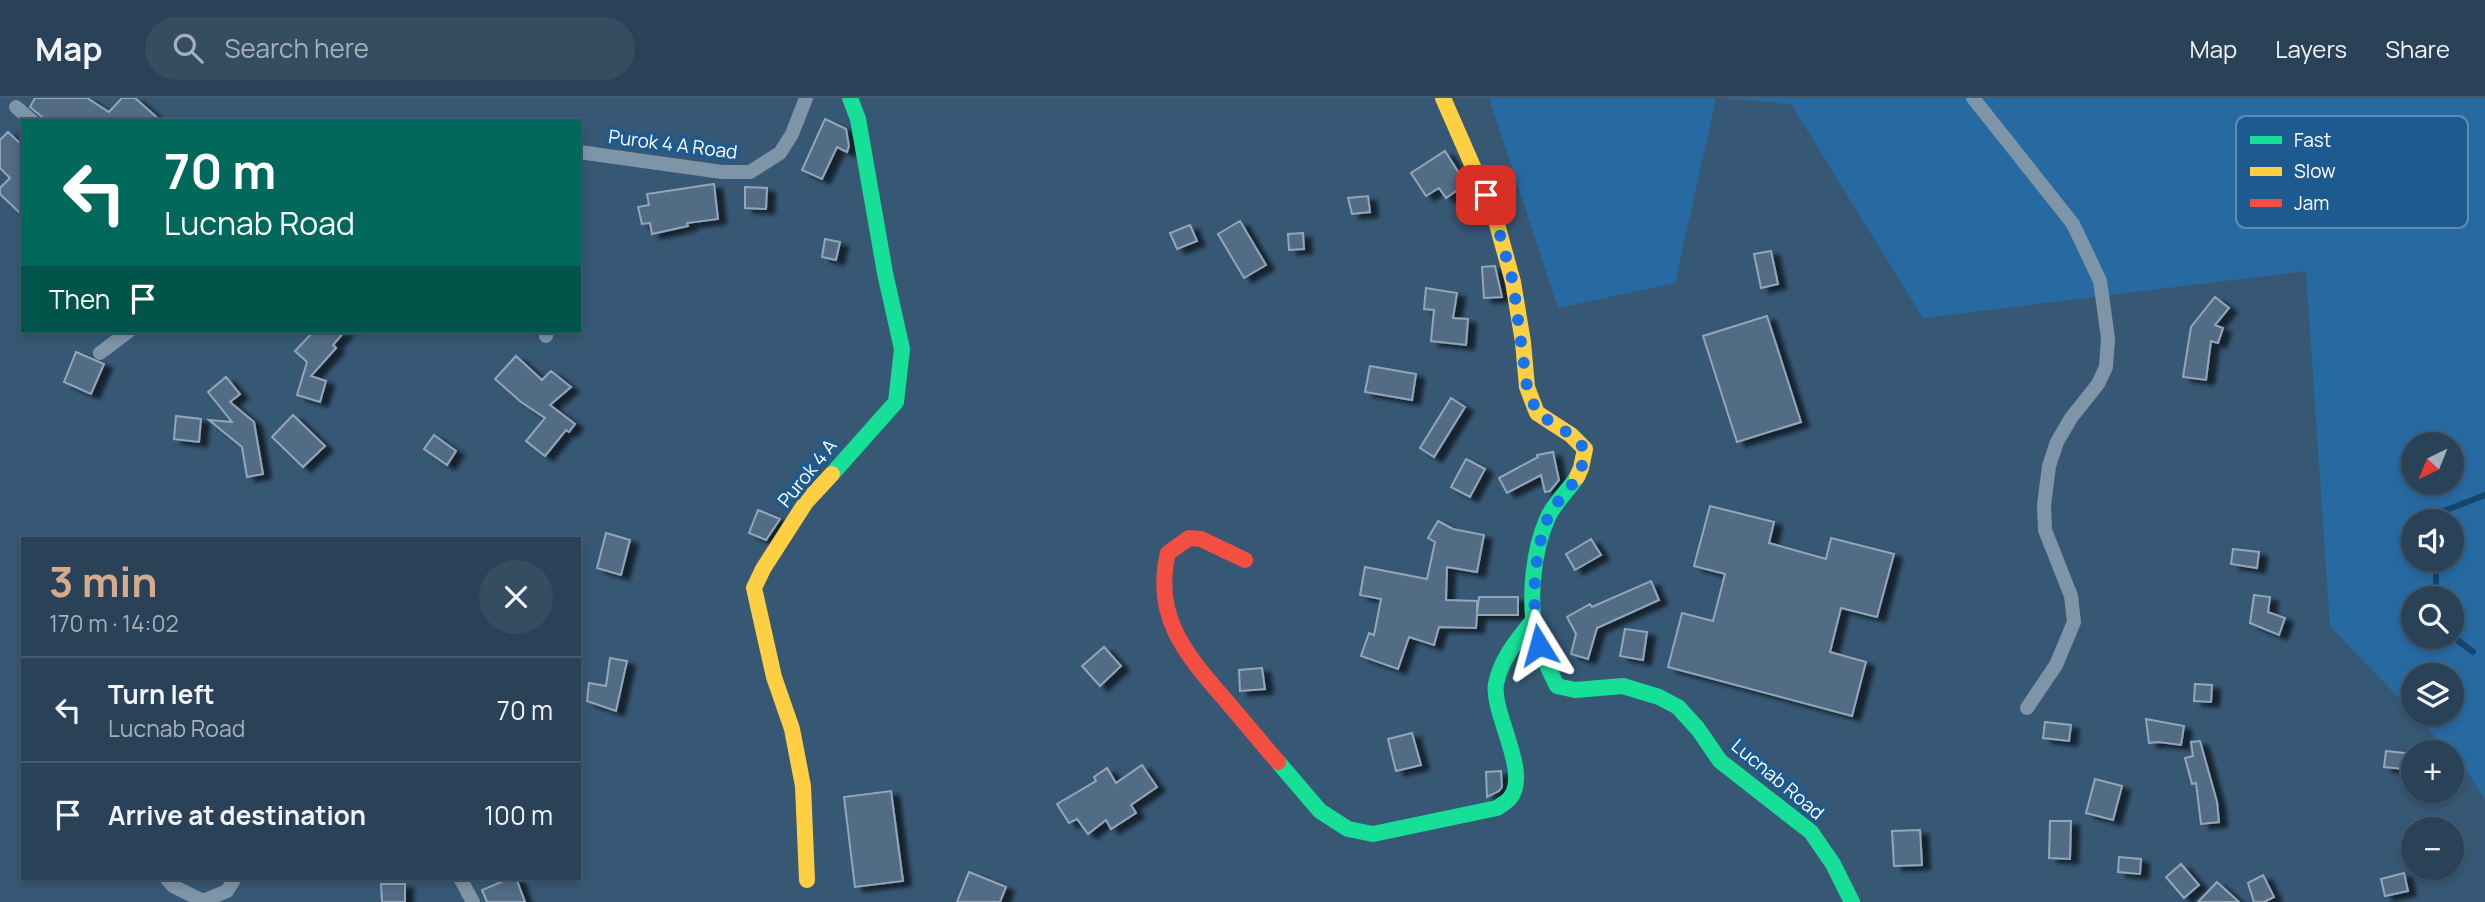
<!DOCTYPE html>
<meta charset="utf-8">
<style>
:root{--surface:#294258;--page:#354d61;--text:#f1f3f6;--muted:#a5b0ba;--line:#455b6e;--accent:#d6ab8b}
body{margin:0;font-family:Manrope,sans-serif;background:var(--page);color:var(--text);height:100vh;display:flex;flex-direction:column;font-size:26px;white-space:nowrap}
*{box-sizing:border-box;margin:0}
p{font-size:23px;color:var(--muted)}
.icon{flex:none;width:38px;height:38px;fill:none;stroke:currentColor;stroke-width:2;stroke-linecap:round;stroke-linejoin:round}
.map{position:relative;flex:1;overflow:hidden}
.details{position:absolute;left:21px;top:439px;width:560px;height:343px;display:flex;flex-direction:column;background:var(--surface);border-radius:0px;box-shadow:0 4px 10px #0003,0 0 0 2px var(--line)}
.details>*{flex:none}
.banner{position:absolute;left:21px;top:21px;width:560px;height:214px;border-radius:0px;box-shadow:0 4px 10px #0003,0 0 0 2px var(--line);background:#00695c;color:#fff;overflow:hidden}
.needle{width:46px;rotate:223deg}
.controls{position:absolute;left:2401px;top:334px;display:grid;gap:14px}
.controls a{display:grid;place-items:center;width:63px;height:63px;border-radius:50%;background:var(--surface);box-shadow:0 4px 10px #0003,0 0 0 2px var(--line);font-size:35px}
.pin{position:absolute;display:grid;place-items:center;width:60px;height:60px;color:#fff;margin:-30px;border-radius:14px;box-shadow:0 4px 10px #0006}
.me{position:absolute;width:77px;margin:-38px;rotate:352deg;stroke-linejoin:round;filter:drop-shadow(0 0 5px #0008)}
.turn{display:flex;align-items:center;gap:24px;height:147px;padding:0 28px;font-size:32px}
.turn .icon{width:91px;height:91px;stroke-width:2.5}
.turn b{display:block;font-size:49px;line-height:60px}
.then{display:flex;align-items:center;height:66px;padding:0 28px;background:#0003;gap:14px;font-size:26px}
.round{display:grid;place-items:center;flex:none;width:74px;height:74px;border-radius:37px;background:var(--page)}
.headline{display:flex;align-items:center;justify-content:space-between;height:119px;padding:0 28px}
h1{font-size:42px;font-weight:700;line-height:52px;color:var(--accent)}
ul{padding:0;list-style:none}
li{display:flex;align-items:center;gap:21px;height:105px;padding:0 28px;border-top:2px solid var(--line)}
li div{flex:1}
li b{display:block;font-size:26px}
li em{font-style:normal}
header{display:flex;align-items:center;gap:42px;box-sizing:border-box;height:98px;padding:0 35px;background:var(--surface);border-bottom:2px solid var(--line)}
header strong{font-size:33px}
nav{display:flex;gap:38px;margin-inline-start:auto;font-size:24px}
.search{width:490px;height:63px;background:var(--page);display:flex;align-items:center;gap:18px;box-sizing:border-box;padding:0 24px;border-radius:38px;color:var(--muted);font-size:26px}
.map>svg:first-child{display:block}
</style>
<header>
<strong>Map</strong>
<div class="search"><svg class="icon" aria-label="search" viewBox="0 0 24 24"><circle cx="10" cy="10" r="6"/><path d="M15 15l6 6"/></svg>Search here</div>
<nav><a>Map</a><a>Layers</a><a>Share</a></nav>
</header>
<div class="map">
<svg width="2485" height="804" viewBox="0 0 2485 804">
<defs>
<filter id="shadow"><feDropShadow dx="8" dy="4.5" stdDeviation="2" flood-color="#0009"/></filter>
</defs>
<rect width="100%" height="100%" fill="#375875"/>
<path fill="#276aa2" fill-rule="evenodd" d="M1489 0H1716L1675 185 1558 210Z
M1718 0H2485V702L2465 670 2414 616H2452V578H2413V615L2330 528 2306 173 1923 220 1791 6ZM2413 346H2452V385H2413ZM2413 424H2452V462H2413ZM2413 500H2452V539H2413Z"/>
<g fill="none" stroke-linecap="round" stroke-linejoin="round">
<path stroke="#16456f" stroke-width="6" d="M2440 424 2441 414 2485 397
M2436 500V462
M2452 538 2473 554"/>
</g>
<path fill="#516c84" stroke="#93a6b7" stroke-width="2" filter="url(#shadow)" d="M35 0H87L109 14 122 0H135L161 23H47L30 9Z
M825 21 846 31 849 48 847 54 837 49 822 81 802 72Z
M8 34 23 48V118L0 96V90L10 80 0 70V42Z
M1445 53 1466 86 1446 100 1439 90 1426 98 1411 75Z
M714 86 718 121 687 125 688 128 652 136 650 125 642 126 638 109 649 107 647 96Z
M745 89 767 90 766 111 745 110Z
M1368 98 1370 114 1352 116 1348 100Z
M1240 123 1266 167 1244 180 1218 136Z
M1190 127 1197 143 1177 151 1170 135Z
M1303 135 1304 151 1289 152 1288 136Z
M825 141 840 144 836 162 822 159Z
M1771 153 1778 186 1761 190 1754 156Z
M1495 168 1502 199 1484 200 1482 169Z
M1426 190 1457 195 1453 220 1468 221 1466 247 1431 243 1434 212 1424 211Z
M2215 199 2229 210 2215 227 2223 230 2218 245 2211 243 2206 282 2183 279 2191 229Z
M1767 218 1801 324 1737 344 1703 238Z
M314 233H345L333 247 336 250 311 278 326 283 320 304 297 297 307 264 295 253Z
M76 254 104 266 91 296 64 284Z
M516 258 542 282 551 273 571 289 550 307 575 326 569 334 566 332 545 358 526 343 545 320 521 304 495 281Z
M1370 268 1416 276 1412 302 1365 294Z
M226 279 240 296 230 304 254 324 263 376 247 379 242 349 209 322 232 324 208 294Z
M1451 300 1465 309 1434 359 1420 350Z
M293 317 325 348 303 369 272 339Z
M176 318 201 321 199 344 174 341Z
M434 337 456 353 447 367 424 351Z
M1553 354 1559 382 1550 393 1545 394 1541 377 1507 395 1499 380 1538 359 1537 357Z
M1466 361 1485 371 1470 399 1451 389Z
M1710 408 1774 424 1769 445 1826 461 1831 440 1894 456 1877 519 1841 510 1830 554 1866 564 1852 618 1668 569 1682 515 1713 523 1725 476 1694 468Z
M758 412 780 421 766 442 749 435Z
M1438 423 1453 431 1484 437 1477 474 1447 469 1446 502 1477 503V516L1479 499H1518V517H1477L1476 530 1439 529 1434 547 1409 539 1398 571 1361 558 1369 535 1374 537 1381 501 1360 497 1365 469 1427 481 1435 444 1428 440Z
M606 435 630 442 621 477 597 470Z
M1591 441 1601 457 1575 472 1566 456Z
M2233 451 2259 454 2257 470 2231 466Z
M1651 483 1659 502 1597 530 1588 561 1571 556 1576 536 1567 519 1590 506 1592 509Z
M2254 497 2270 499 2268 514 2285 520 2279 537 2250 525Z
M1625 531 1647 534 1643 562 1620 558Z
M1104 549 1121 568 1100 588 1082 568Z
M610 560 627 563 616 613 587 603 589 585 606 588Z
M1262 570 1265 591 1240 593 1239 572Z
M2195 586 2212 587 2211 604 2194 603Z
M2146 621 2184 628 2181 647 2159 644 2149 645Z
M2045 624 2071 627 2069 643 2043 640Z
M1412 635 1421 667 1396 673 1388 641Z
M2200 643 2217 704 2219 724 2201 726 2196 685 2192 686 2185 660 2193 658 2191 644Z
M2386 653 2413 656V672L2384 669Z
M1142 667 1157 689 1131 707 1136 715 1111 731 1106 722 1088 736 1077 721 1069 725 1057 706 1096 683 1094 679 1107 670 1116 685Z
M1501 673 1502 689 1499 693 1487 699 1486 674Z
M2095 681 2122 688 2113 722 2086 715Z
M891 693 903 783 855 789 844 699Z
M2050 723H2071L2070 761 2049 760Z
M1920 732 1922 767 1894 768 1892 733Z
M2119 759 2141 761 2140 776 2118 774Z
M2181 766 2199 787 2184 800 2166 779Z
M969 774 1006 789 1000 804H957Z
M2404 775 2408 793 2385 798 2381 781Z
M2263 777 2274 799 2264 804H2254L2248 785Z
M511 780H516L525 804H487L482 792Z
M2217 784 2239 804H2198Z
M381 786H405V804H382Z"/>
<g fill="none" stroke-linecap="round" stroke-linejoin="round">
<path stroke="#7e95a8" stroke-width="14" d="M1973 0 2073 126 2100 183 2108 240 2106 269 2098 286 2071 320 2057 344 2049 368 2044 407 2045 432 2071 498 2074 524 2056 567 2027 610
M16 9 32 23
M579 54 722 74H750L780 55 792 36 806 0
M546 238 547 233
M100 255 129 233
M166 780 173 788 203 803 227 793 235 780
M460 780 473 804"/>
<path stroke="#16e098" stroke-width="16" d="M832 376 896 304 902 251 885 175 858 21 850 0
M1577 379C1568 393 1555 404 1548 419 1533 452 1528 502 1536 537 1541 555 1549 572 1557 588L1575 592 1623 588 1659 599 1678 609 1698 631 1720 663 1811 734 1833 766 1852 804
M1278 664 1320 713 1348 731 1373 736 1497 710C1501 707 1507 704 1510 700 1531 675 1491 614 1496 586 1501 560 1518 541 1534 521"/>
<path stroke="#ffcf43" stroke-width="16" d="M1443 0 1495 119 1513 184 1523 244 1527 289 1537 315 1571 337 1585 351 1581 370 1577 379
M807 782 803 688 792 631 774 579 754 490 763 471 806 404 832 376"/>
<path stroke="#f24e42" stroke-width="16" d="M1245 462 1201 441 1189 440 1168 455C1153 517 1184 554 1222 598 1241 620 1259 642 1278 664"/>
</g>
<g fill="none" stroke-linecap="round" stroke-linejoin="round">
<path stroke="#1a73e8" stroke-width="12" stroke-dasharray="0 21.6" d="M1486 97 1495 119 1513 184 1527 289 1537 315 1571 337 1585 351C1584 370 1576 383 1563 398 1559 403 1553 408 1550 415 1533 451 1531 508 1539 547"/>
</g>
<g text-anchor="middle" dominant-baseline="central" stroke-width="7" stroke-linejoin="round" paint-order="stroke">
<g font-size="19" fill="#fff" stroke="#1c5a90">
<text transform="translate(673 46) rotate(7)">Purok 4 A Road</text>
<text transform="translate(807 375) rotate(-51)">Purok 4 A</text>
<text transform="translate(1778 681) rotate(40)">Lucnab Road</text>
</g>
</g>
<rect x="2236" y="18" width="232" height="112" rx="10" fill="#1c5a90" stroke="#608cb1" stroke-width="2"/>
<rect x="2250" y="38" width="32" height="8" fill="#16e098"/>
<rect x="2250" y="69" width="32" height="9" fill="#ffcf43"/>
<rect x="2250" y="101" width="32" height="8" fill="#f24e42"/>
<g font-size="19" fill="#fff">
<text x="2294" y="49">Fast</text>
<text x="2294" y="80">Slow</text>
<text x="2294" y="112">Jam</text>
</g>
</svg>
<div class="controls">
<a><svg class="needle" viewBox="-14 -14 28 28"><path d="M0-13l5 13h-10z" fill="#e53935"/><path d="M0 13l5-13h-10z" fill="#a5b0ba"/></svg></a>
<a><svg class="icon" aria-label="sound" viewBox="0 0 24 24"><path d="M4 9h4l5-4v14l-5-4H4zM17 9q2 3 0 6"/></svg></a>
<a><svg class="icon" aria-label="search" viewBox="0 0 24 24"><circle cx="10" cy="10" r="6"/><path d="M15 15l6 6"/></svg></a>
<a><svg class="icon" aria-label="layers" viewBox="0 0 24 24"><path d="M12 4l9 5-9 5-9-5zM3 14l9 5 9-5"/></svg></a>
<a>+</a>
<a>−</a>
</div>
<div class="pin" style="left:1486px;top:97px;background:#d93025"><svg class="icon" aria-label="arrive" viewBox="0 0 24 24"><path d="M6 21V4h12l-3 4 3 4H6"/></svg></div>
<svg class="me" style="left:1539px;top:547px" viewBox="-20 -20 40 40"><path d="M0-17L14 15 0 8-14 15z" fill="#1a73e8" stroke="#fff" stroke-width="4"/></svg>
<div class="banner">
<div class="turn"><svg class="icon" aria-label="left" viewBox="0 0 24 24"><path d="M17 20v-9H6M10 6l-5 5 5 5"/></svg><div><b>70 m</b>Lucnab Road</div></div>
<div class="then">Then<svg class="icon" aria-label="arrive" viewBox="0 0 24 24"><path d="M6 21V4h12l-3 4 3 4H6"/></svg></div>
</div>
<section class="details">
<div class="headline"><div><h1>3 min</h1><p>170 m · 14:02</p></div><a class="round"><svg class="icon" aria-label="close" viewBox="0 0 24 24"><path d="M6 6l12 12M18 6L6 18"/></svg></a></div>
<ul>
<li><svg class="icon" aria-label="left" viewBox="0 0 24 24"><path d="M17 20v-9H6M10 6l-5 5 5 5"/></svg><div><b>Turn left</b><p>Lucnab Road</p></div><em>70 m</em></li>
<li><svg class="icon" aria-label="arrive" viewBox="0 0 24 24"><path d="M6 21V4h12l-3 4 3 4H6"/></svg><div><b>Arrive at destination</b></div><em>100 m</em></li>
</ul>
</section>
</div>
